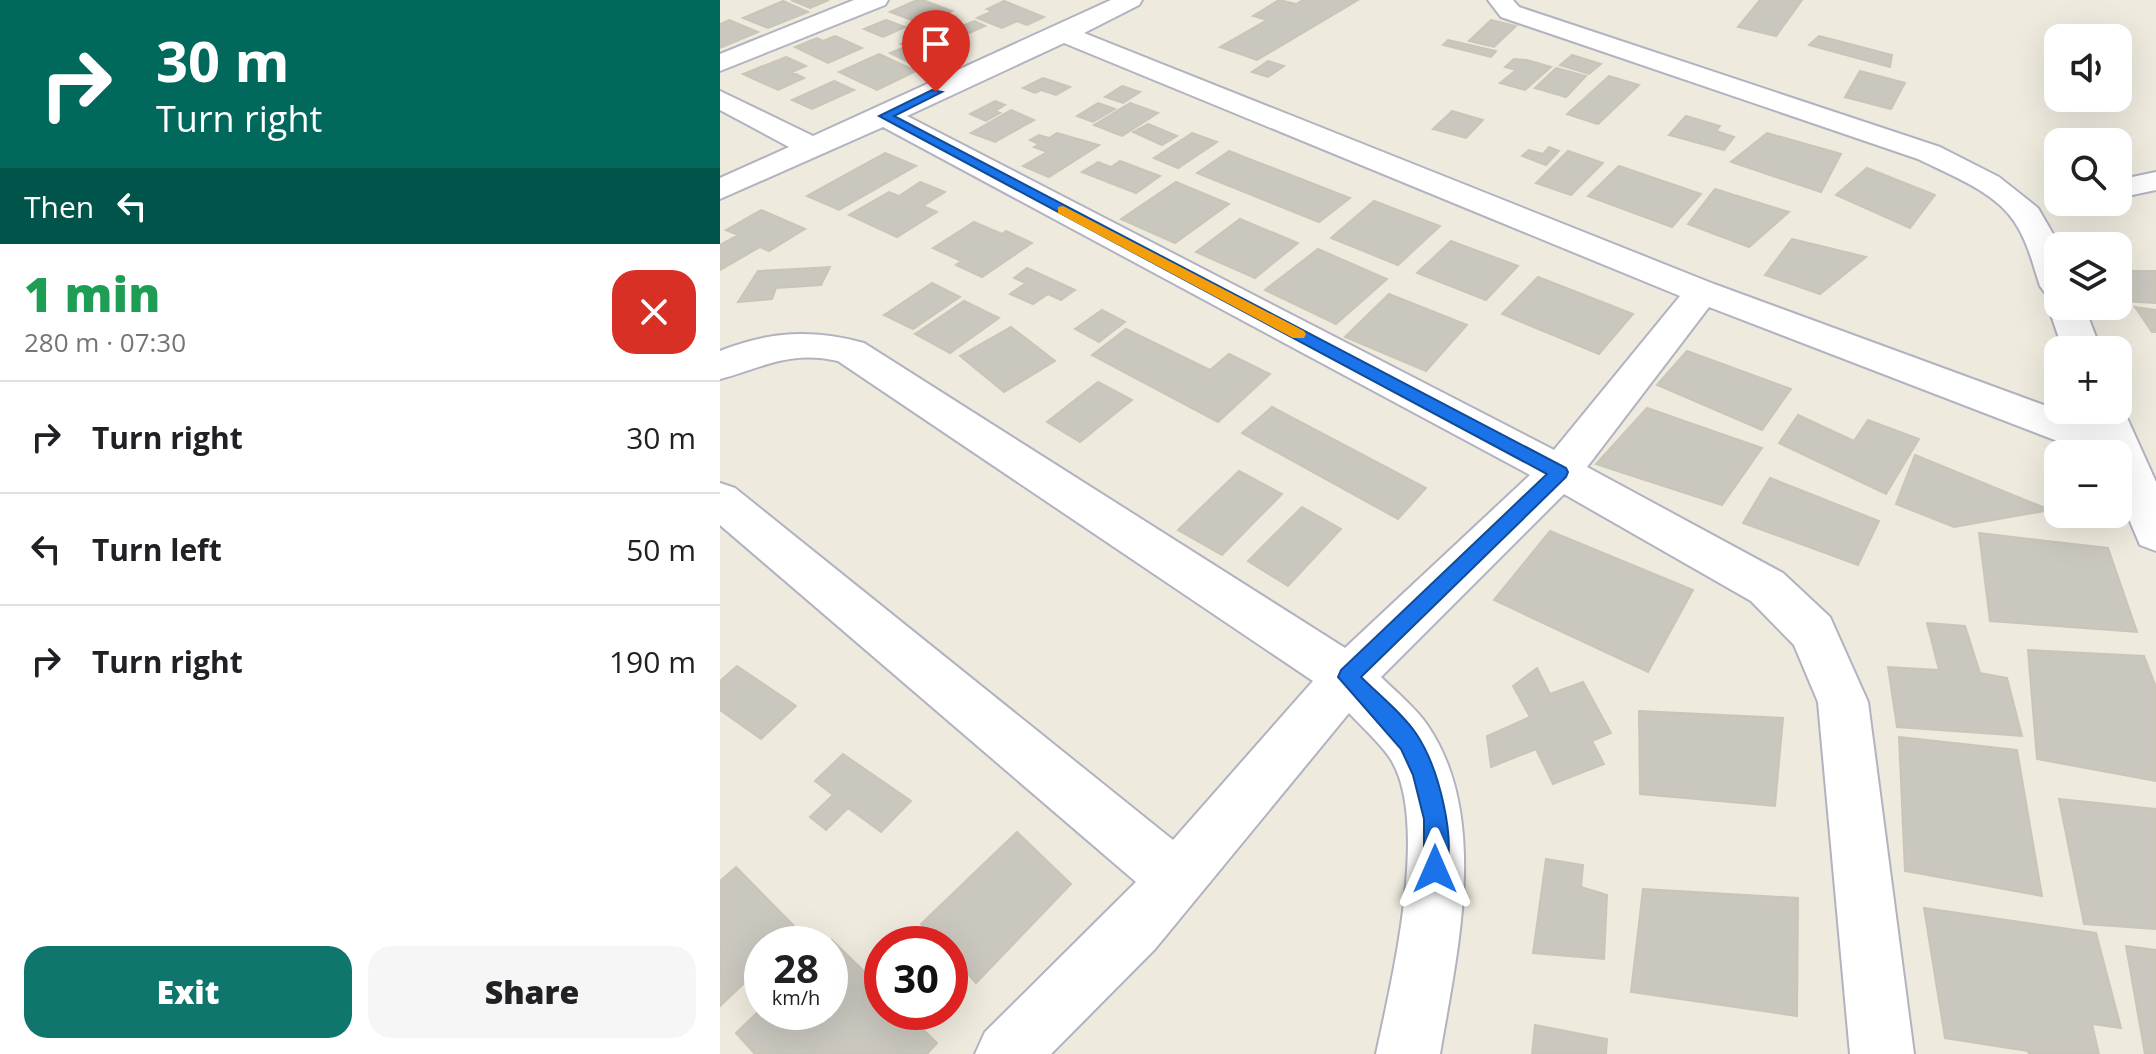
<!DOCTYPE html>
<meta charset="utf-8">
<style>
:root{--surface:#fff;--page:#f6f6f6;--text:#202124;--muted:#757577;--line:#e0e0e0;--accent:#0f766e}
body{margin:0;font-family:"Open Sans",sans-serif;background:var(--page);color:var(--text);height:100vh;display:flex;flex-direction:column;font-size:30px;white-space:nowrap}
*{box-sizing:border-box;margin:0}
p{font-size:26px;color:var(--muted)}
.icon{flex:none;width:44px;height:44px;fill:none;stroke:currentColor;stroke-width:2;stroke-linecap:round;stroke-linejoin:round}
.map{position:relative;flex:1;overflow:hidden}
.details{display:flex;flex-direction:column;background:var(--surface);width:720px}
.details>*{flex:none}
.guide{background:#00695c;color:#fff;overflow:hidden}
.buttons{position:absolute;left:1324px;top:24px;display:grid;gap:16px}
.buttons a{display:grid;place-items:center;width:88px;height:88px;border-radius:16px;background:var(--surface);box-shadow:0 8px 32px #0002;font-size:40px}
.speed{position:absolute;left:24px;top:926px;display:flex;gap:16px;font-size:40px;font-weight:700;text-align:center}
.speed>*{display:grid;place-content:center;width:104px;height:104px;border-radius:50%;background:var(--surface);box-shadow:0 8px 32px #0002;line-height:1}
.speed small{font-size:20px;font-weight:400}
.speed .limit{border:12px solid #d22;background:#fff;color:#111}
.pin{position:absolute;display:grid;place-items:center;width:68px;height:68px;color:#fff;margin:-82px -34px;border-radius:50% 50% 50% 0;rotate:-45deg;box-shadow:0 0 8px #0007}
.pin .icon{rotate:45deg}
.me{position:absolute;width:88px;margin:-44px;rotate:0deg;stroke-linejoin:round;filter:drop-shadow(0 0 6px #0008)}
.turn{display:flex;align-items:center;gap:28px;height:168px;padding:0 24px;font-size:36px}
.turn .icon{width:104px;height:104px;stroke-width:2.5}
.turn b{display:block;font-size:56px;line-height:68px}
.then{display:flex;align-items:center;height:76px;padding:0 24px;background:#0003;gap:16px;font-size:30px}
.round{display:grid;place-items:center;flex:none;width:84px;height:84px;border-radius:24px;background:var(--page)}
.overview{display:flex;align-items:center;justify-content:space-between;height:136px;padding:0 24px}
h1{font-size:48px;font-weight:800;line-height:60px;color:#1e9e55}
.primary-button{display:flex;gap:16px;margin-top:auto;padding:16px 24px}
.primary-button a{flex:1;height:92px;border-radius:24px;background:var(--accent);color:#fff;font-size:32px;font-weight:800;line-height:92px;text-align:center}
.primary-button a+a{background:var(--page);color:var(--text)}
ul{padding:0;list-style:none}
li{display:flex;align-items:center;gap:24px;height:112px;padding:0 24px;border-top:2px solid var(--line)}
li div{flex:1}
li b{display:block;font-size:30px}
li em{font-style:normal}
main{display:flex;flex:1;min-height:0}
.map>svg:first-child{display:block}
</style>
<main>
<section class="details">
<div class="guide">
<div class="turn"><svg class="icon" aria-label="right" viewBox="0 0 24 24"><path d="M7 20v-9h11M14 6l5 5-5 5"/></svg><div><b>30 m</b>Turn right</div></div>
<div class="then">Then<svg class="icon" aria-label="left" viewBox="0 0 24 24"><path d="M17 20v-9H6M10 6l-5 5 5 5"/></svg></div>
</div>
<div class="overview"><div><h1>1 min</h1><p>280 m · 07:30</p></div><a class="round" style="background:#d93025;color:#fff"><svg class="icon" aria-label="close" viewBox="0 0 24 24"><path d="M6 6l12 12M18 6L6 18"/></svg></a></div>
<ul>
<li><svg class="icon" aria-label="right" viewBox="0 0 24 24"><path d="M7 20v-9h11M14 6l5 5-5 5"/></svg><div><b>Turn right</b></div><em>30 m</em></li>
<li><svg class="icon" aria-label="left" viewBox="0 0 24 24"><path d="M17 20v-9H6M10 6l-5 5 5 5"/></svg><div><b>Turn left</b></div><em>50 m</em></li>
<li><svg class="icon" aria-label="right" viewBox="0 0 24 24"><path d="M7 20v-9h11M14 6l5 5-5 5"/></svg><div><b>Turn right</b></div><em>190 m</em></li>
</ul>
<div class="primary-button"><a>Exit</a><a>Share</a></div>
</section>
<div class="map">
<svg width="1436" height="1054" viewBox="0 0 1436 1054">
<rect width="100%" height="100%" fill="#eeeade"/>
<path fill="#c9c7be" stroke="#c9c6b8" stroke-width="2" d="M71 0H109L90 8Z
M197 0H203L232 11 202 24 170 12Z
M559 0 576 4 583 0H638L537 60 500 47 547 20 533 16Z
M1040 0H1082L1056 36 1018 27Z
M63 1 88 12 48 28 23 18Z
M284 1 324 17 307 25 297 21 282 28 257 18 273 11 267 9Z
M9 20 38 32 0 48V24Z
M166 20 185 27 163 37 144 29Z
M771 20 796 26 774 47 749 41Z
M254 21 265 26 236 39 224 34Z
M205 34 244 52 204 70 170 53 187 46 181 44Z
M115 36 142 48 108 63 75 47 97 38 103 41Z
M1099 36 1172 55 1170 67 1089 45Z
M728 40 776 51 771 57 723 45Z
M159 54 196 71 157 90 119 72Z
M852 55 881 64 869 74 840 65Z
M66 57 86 66 72 72 84 78 58 90 23 74Z
M794 59 807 60 831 67 805 90 780 83 796 70 785 67Z
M548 61 564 66 548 77 532 72Z
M836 68 866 76 846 97 815 88Z
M1140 71 1185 83 1171 109 1125 97Z
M889 76 919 85 878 124 847 114Z
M323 78 350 87 336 95 321 90 315 93 303 88Z
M114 81 134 90 92 109 72 100Z
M402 86 420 92 403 103 385 97Z
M275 101 285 105 275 111 280 113 266 121 250 114Z
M378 103 395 109 373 122 357 116Z
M410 103 438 113 402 136 374 125Z
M291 110 314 120 275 142 251 133Z
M732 111 763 120 746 138 713 129Z
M966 116 1000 126 996 131 1014 137 1004 150 949 135Z
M428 124 457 136 442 145 413 132Z
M337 133 379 145 329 177 303 166 327 152 314 147 319 144 310 140 319 135 329 138Z
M472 133 497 142 458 168 434 158Z
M1047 133 1121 154 1101 192 1011 162Z
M829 147 839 151 826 165 802 156 809 150 823 154Z
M509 151 630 198 599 222 477 173Z
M848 151 883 163 851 195 816 183Z
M165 153 196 166 119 210 87 196Z
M400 161 440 176 416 193 362 172 378 162 391 167Z
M899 166 981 194 952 227 868 196Z
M1147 168 1215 195 1190 228 1116 195Z
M200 182 225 192 203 206 217 212 177 237 129 215 169 192 179 196Z
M456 182 509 204 455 243 401 219Z
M995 189 1069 212 1029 247 968 224Z
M654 201 720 226 678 265 611 238Z
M41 210 85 229 49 251 40 247 0 270V245L18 235 6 230Z
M520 219 578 243 535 278 476 252Z
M254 222 282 234 286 231 312 243 262 277 236 265 241 261 213 248Z
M1072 239 1146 257 1100 294 1045 275Z
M731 241 798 266 766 300 697 273Z
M598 249 667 279 616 324 545 290Z
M110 267 101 285 56 288 52 299 18 302 38 271Z
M307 268 355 290 341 300 328 294 313 304 290 294 306 283 294 278Z
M1405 271H1436V303L1401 301Z
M818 277 913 314 879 354 782 314Z
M212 283 240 297 193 329 164 315Z
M669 294 747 325 706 371 625 337Z
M244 301 279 318 230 353 195 334Z
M1415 307 1436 310V332H1432Z
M382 310 405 322 379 342 355 329Z
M291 327 335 361 284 392 240 356Z
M406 329 490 370 509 354 550 374 498 422 372 355Z
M967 351 1071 389 1042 430 937 385Z
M378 382 412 400 360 442 327 422Z
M552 407 706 488 678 519 522 433Z
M927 408 1042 448 1002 505 876 464Z
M1078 415 1134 441 1148 420 1199 439 1166 494 1059 443Z
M1195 455 1330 510 1234 527 1176 504Z
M519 471 562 494 502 555 458 530Z
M1050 478 1159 521 1138 565 1023 523Z
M582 507 621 529 568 586 528 561Z
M830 531 973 590 928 672 774 600Z
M1259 533 1388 548 1417 632 1270 621Z
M1207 623 1245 626 1260 673 1287 678 1302 736 1177 727 1168 667 1219 670Z
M1308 650 1424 656 1436 687V781L1317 759Z
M17 666 76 706 41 739 0 710V681Z
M817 668 830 694 863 682 891 733 872 741 884 764 833 784 816 749 771 767 767 736 810 717 793 686Z
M919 711 1063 718 1055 806 920 794Z
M1179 737 1297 750 1322 896 1185 871Z
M123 754 191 801 161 832 128 808 106 830 90 817 113 795 95 781Z
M1339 799 1436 809V929L1364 924Z
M297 832 351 884 256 983 230 955V944H220L201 924Z
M826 859 863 865 861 887 887 895 884 959 813 953Z
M16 867 79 931 65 944H42V966L0 1006V881Z
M923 889 1078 898 1077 1016 911 992Z
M1204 908 1376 933 1401 1028 1372 1024 1379 1054H1309L1308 1051 1225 1038Z
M112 940 162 989V1012H185L217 1043 207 1054H35L16 1033 42 1008V1012H110V944H108Z
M1406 946 1436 950V1054H1425Z
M815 1025 887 1039 886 1054H812Z"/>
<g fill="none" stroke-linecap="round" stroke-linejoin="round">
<defs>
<path id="minor" d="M134 0H168L165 5 0 71V54Z
M391 0H422L419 5 364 33 994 284 1370 422 1365 410H1398L1399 400 1436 482V551L1420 545 1398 493V454H1371L989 307 867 467 1063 573 1110 617 1148 702 1194 1054H1130L1098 702 1074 645 1031 601 844 494 661 677C676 692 696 708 708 726 770 818 737 952 720 1054H656C671 983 711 821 670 758 659 742 642 727 629 713L435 949 331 1054H255L265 1032 416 882 0 525V483L15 488 453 840 593 681 118 361C70 350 44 367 0 379V351C50 331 93 329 144 343L625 648 810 475 163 127 0 199V178L69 147 0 110V91L93 136ZM344 43 960 296 834 450 187 116Z
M768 0H793L799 7 1220 147 1279 177 1318 208 1340 246 1338 306H1364L1381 350H1343L1328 306 1337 297 1326 294 1320 286C1313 264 1307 240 1294 221 1274 191 1230 175 1198 159L781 17Z
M1436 172V190L1398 198V180Z"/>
</defs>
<use href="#minor" stroke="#b2b2c0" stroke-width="4"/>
<use href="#minor" fill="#fff" fill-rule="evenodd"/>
</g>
<path fill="#1a73e8" stroke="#114b97" stroke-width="2" d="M212 90 222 92 174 116 846 468 848 472 846 477 641 677C659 695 683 714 697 735 718 767 738 841 724 877L715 881 707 877 704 869V819L693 775 681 749 618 677 621 670 827 474 159 116Z"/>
<path fill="#f59e0b" d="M343 206 584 331 586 334 584 338H573L338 213V207Z"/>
</svg>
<div class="buttons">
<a><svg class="icon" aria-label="sound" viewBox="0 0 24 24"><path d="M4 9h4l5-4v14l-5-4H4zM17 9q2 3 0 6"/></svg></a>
<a><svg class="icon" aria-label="search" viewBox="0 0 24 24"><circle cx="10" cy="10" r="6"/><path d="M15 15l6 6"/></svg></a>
<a><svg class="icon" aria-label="layers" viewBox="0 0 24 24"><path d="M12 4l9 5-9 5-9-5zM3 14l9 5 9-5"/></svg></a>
<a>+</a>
<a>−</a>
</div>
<div class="speed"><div>28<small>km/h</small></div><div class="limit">30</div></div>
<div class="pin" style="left:216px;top:92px;background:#d93025"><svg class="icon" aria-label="arrive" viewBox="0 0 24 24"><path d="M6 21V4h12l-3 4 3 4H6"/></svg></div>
<svg class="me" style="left:715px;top:869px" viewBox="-20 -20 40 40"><path d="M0-17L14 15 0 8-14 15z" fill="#1a73e8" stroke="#fff" stroke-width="4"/></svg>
</div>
</main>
